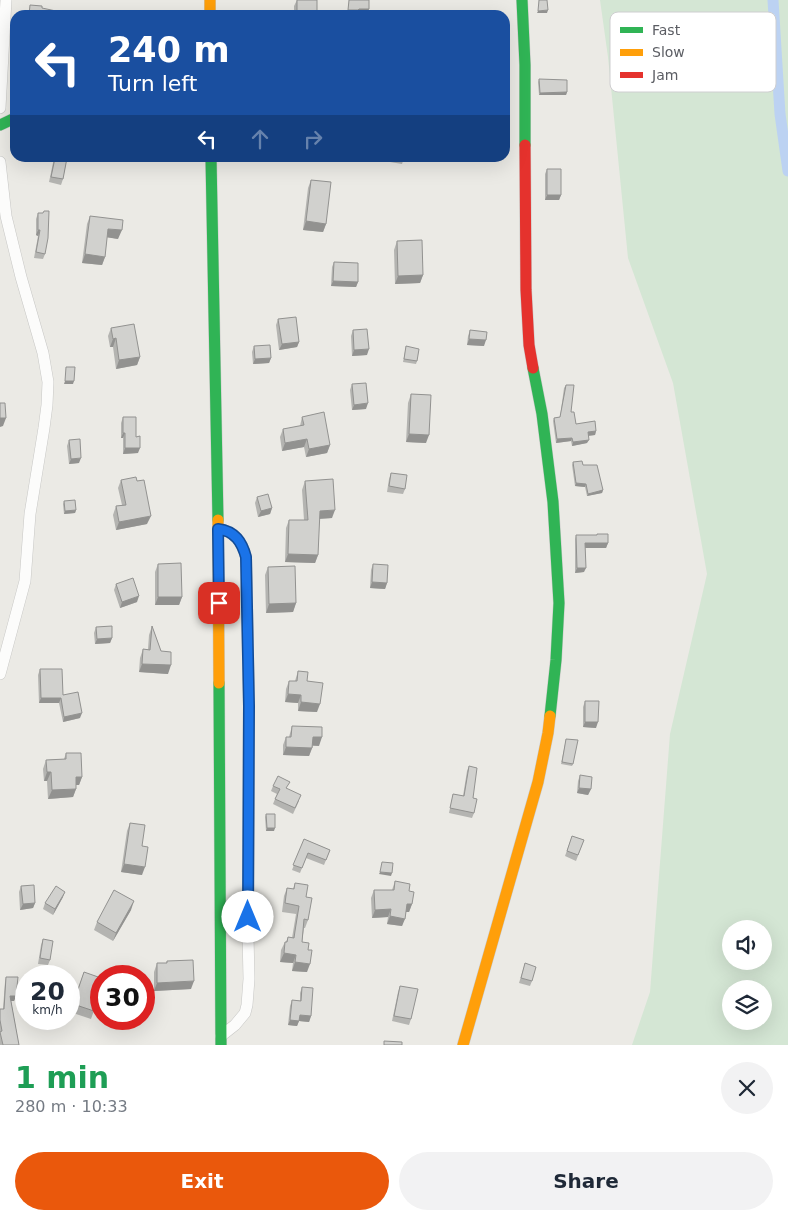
<!DOCTYPE html>
<meta charset="utf-8">
<style>
:root{--surface:#fff;--page:#f2f2f3;--text:#1f2937;--muted:#747a83;--accent:#ea580c}
body{margin:0;font-family:"DejaVu Sans",sans-serif;background:var(--page);color:var(--text);height:100vh;display:flex;flex-direction:column;font-size:19px;white-space:nowrap}
*{box-sizing:border-box;margin:0}
p{font-size:16px;color:var(--muted)}
.icon{flex:none;width:28px;height:28px;fill:none;stroke:currentColor;stroke-width:2;stroke-linecap:round;stroke-linejoin:round}
.map{position:relative;height:1045px;overflow:hidden}
.sheet{display:flex;flex-direction:column;background:var(--surface);flex:1}
.sheet>*{flex:none}
.top-card{position:absolute;left:10px;top:10px;width:500px;height:152px;border-radius:15px;box-shadow:0 5px 20px #0002;background:#1a4fa0;color:#fff;overflow:hidden}
.buttons{position:absolute;left:722px;top:920px;display:grid;gap:10px}
.buttons a{display:grid;place-items:center;width:50px;height:50px;border-radius:50%;background:var(--surface);box-shadow:0 5px 20px #0002;font-size:25px}
.speed{position:absolute;left:15px;top:965px;display:flex;gap:10px;font-size:25px;font-weight:700;text-align:center}
.speed>*{display:grid;place-content:center;width:65px;height:65px;border-radius:50%;background:var(--surface);box-shadow:0 5px 20px #0002;line-height:1}
.speed small{font-size:12px;font-weight:400}
.speed .limit{border:8px solid #d22;background:#fff;color:#111}
.pin{position:absolute;display:grid;place-items:center;width:42px;height:42px;color:#fff;margin:-21px;border-radius:10px;box-shadow:0 2px 8px #0006}
.me{position:absolute;width:55px;margin:-28px;rotate:0deg;stroke-linejoin:round;filter:drop-shadow(0 0 4px #0008)}
.turn{display:flex;align-items:center;gap:18px;height:105px;padding:0 15px;font-size:22px}
.turn .icon{width:65px;height:65px;stroke-width:2.5}
.turn b{display:block;font-size:35px;line-height:42px}
.lanes{display:flex;align-items:center;height:48px;padding:0 15px;background:#0003;justify-content:center;gap:25px;direction:ltr}
.lanes .off{opacity:.35}
.round{display:grid;place-items:center;flex:none;width:52px;height:52px;border-radius:26px;background:var(--page)}
.headline{display:flex;align-items:center;justify-content:space-between;height:85px;padding:0 15px}
h1{font-size:30px;font-weight:700;line-height:38px;color:#1e9e55}
.action{display:flex;gap:10px;margin-top:auto;padding:10px 15px}
.action a{flex:1;height:58px;border-radius:30px;background:var(--accent);color:#fff;font-size:20px;font-weight:700;line-height:58px;text-align:center}
.action a+a{background:var(--page);color:var(--text)}
.map>svg:first-child{display:block}
</style>
<div class="map">
<svg width="788" height="1045" viewBox="0 0 788 1045">
<rect width="100%" height="100%" fill="#ebeae5"/>
<path fill="#d4e6d4" fill-rule="evenodd" d="M600 0H788V1045H632L650 992 670 734 707 574 673 383 628 258 608 57ZM731 929H764V961H731ZM731 989H764V1021H731Z"/>
<g fill="none" stroke-linecap="round" stroke-linejoin="round">
<path stroke="#bcd2f2" stroke-width="11" d="M773 0 780 114 788 171"/>
<defs>
<path id="street" d="M0 108 6 0
M0 162 6 216 21 277 43 353 48 382 47 405 44 428 30 514 25 581 0 674
M218 529C235 531 242 542 246 557L249 706 248 935 249 979 247 1005 245 1013 235 1025 221 1036"/>
<path id="fast" d="M522 0 525 65V145
M0 125 15 118
M211 158 218 520
M533 368 542 414 553 502 559 603 556 660 550 716
M219 683 221 1045"/>
<path id="slow" d="M210 0V15
M218 520 219 683
M463 1045 538 782 548 733 550 716"/>
<path id="jam" d="M525 145 526 290 529 345 533 368"/>
</defs>
<use href="#street" stroke="#c7c7c5" stroke-width="12"/>
<use href="#fast" stroke="#c8c8c7" stroke-width="12"/>
<use href="#slow" stroke="#c8c8c7" stroke-width="12"/>
<use href="#jam" stroke="#c8c8c7" stroke-width="12"/>
<use href="#street" stroke="#fcfcfb" stroke-width="11"/>
<use href="#fast" stroke="#30b455" stroke-width="11"/>
<use href="#slow" stroke="#ff9f0a" stroke-width="11"/>
<use href="#jam" stroke="#e5322d" stroke-width="11"/>
</g>
<path fill="#b4b4b1" d="M297 0H317V15H294V6Z
M539 79 567 92 566 95H539L538 82Z
M54 158H67L63 179 61 185 49 182Z
M391 158H404L402 164 390 162Z
M547 169 561 195 559 200H545V174Z
M311 180 326 224 323 232 303 230 308 188Z
M38 213 45 254 43 259 34 258 38 236 36 235V219Z
M90 216 118 239 107 237 105 257 102 265 82 263 87 224Z
M397 241 423 275 420 283 395 284 394 250Z
M334 262 358 282 356 287 331 286 332 267Z
M278 319 299 342 297 347 279 350 276 325Z
M111 328 140 357 137 365 116 369 113 347H110L108 336Z
M353 330 367 355 352 356 351 336Z
M470 330 484 346 467 345 468 336Z
M254 346 271 358 269 363 253 364 252 352Z
M406 346 417 361 416 364 403 362Z
M352 384 366 409 352 410 350 390Z
M566 385 571 412 576 424 596 431 595 435 588 436 587 443 572 446 571 441 556 443 553 421 554 418 560 417 564 388Z
M411 394 426 443 406 442 408 403Z
M123 417 136 437 138 453 123 454V438H121V423Z
M302 417 330 445 327 453 306 457 304 447 282 451 280 437 283 429 300 426Z
M69 440 79 463 69 464 67 446Z
M573 462 603 490 602 493 587 496 585 487 575 486 572 465Z
M391 473 405 489 403 494 387 492 389 479Z
M121 480 137 481 147 524 116 530 113 515 116 506 122 505 118 488Z
M305 481 332 518 319 519 318 555 315 563 285 562 286 528 289 520H304L302 490Z
M257 497 272 508 270 514 258 517 255 503Z
M64 501 76 510 75 513 64 514 63 504Z
M576 535 608 543 606 548H585L584 572 575 573V539Z
M158 564 182 597 179 605H155V572Z
M373 564 387 583 385 589 370 588 371 570Z
M268 567 296 603 293 612 266 613 265 575Z
M116 584 137 602 120 608 114 590Z
M152 626 161 651 168 674 139 672 140 658 143 649H148L149 635Z
M96 627 112 638 110 643 95 644 94 633Z
M40 669 63 695 80 718 63 722 59 703H39L38 675Z
M298 671 307 681 317 712 298 711V703L285 702 286 689 289 681H295Z
M585 701 596 728 583 727V707Z
M292 726 319 746H313L309 756 283 755V745L286 737H289Z
M566 739 573 764 572 766 561 764Z
M66 753 82 777 79 785H76V789L73 797 48 799 47 781H44L43 769 46 760 64 759Z
M469 766 474 813 472 818 449 813 453 794 463 796 467 771Z
M580 775 591 789 588 795 577 793 578 781Z
M273 786 287 789 299 801 293 814 273 804 277 794 271 791Z
M266 814 274 831H266L265 817Z
M130 823 142 846V875L121 872 127 831Z
M572 836 584 840 576 861 565 856Z
M304 839 330 850 324 865 306 858 300 873 292 870Z
M395 881 409 891 412 904 409 912H406L402 926 387 924 388 917 372 918 371 898 374 890H392Z
M295 883 306 897 308 920 305 928H304L302 942 308 950 307 972 292 971 293 963 280 962 281 950 285 942H286L288 937 292 938 296 914 282 912 284 896 287 888 293 889Z
M21 886 35 903 33 908 20 910 19 892Z
M63 897 53 915 43 909 45 903Z
M131 910 113 941 94 930 97 922Z
M43 939 50 960 48 965 38 964 41 945Z
M167 961 191 989 154 991V972L157 963H166Z
M525 963 532 981 530 986 519 983Z
M84 972 101 990 91 1019 70 1012Z
M6 977 16 996 14 1001H11L19 1045H0V1009H3L5 982Z
M400 986 411 1019 409 1025 392 1021 398 992Z
M302 987 311 1016 309 1022 299 1021 297 1026 288 1025 290 1006 292 1000 300 1001V993Z"/>
<path fill="#929290" d="M359 9H369L368 12H358L357 13H347L348 10Z
M548 10 547 13H537L538 11Z
M567 92 566 95H539L540 93Z
M547 195H561L559 200H545Z
M306 221 326 224 323 232 303 230Z
M108 229 122 230 118 239 105 237Z
M38 230H40L38 236 36 235Z
M85 254 105 257 102 265 82 263Z
M423 275 420 283 395 284 398 276Z
M333 281 358 282 356 287 331 286Z
M116 338 113 347H110L113 339Z
M469 339 486 340 484 346 467 345Z
M299 342 297 347 279 350 282 344Z
M369 349 367 355 352 356 354 350Z
M140 357 137 365 116 369 119 360Z
M271 358 269 363 253 364 255 359Z
M65 381H74L73 384H64Z
M368 403 366 409 352 410 354 405Z
M0 418H6L3 426 0 427Z
M596 431 595 435 586 436 588 432Z
M123 433H125L123 438H121Z
M409 434 429 435 426 443 406 442Z
M572 438 571 441 556 443 557 439Z
M307 439 304 447 282 451 285 443Z
M589 440 587 443 572 446 573 442Z
M330 445 327 453 306 457 309 449Z
M125 448H140L138 453 123 454Z
M81 458 79 463 69 464 71 459Z
M576 483 586 484 585 487 575 486Z
M603 490 602 493 587 496 588 494Z
M272 508 270 514 258 517 261 511Z
M76 510 75 513 64 514 65 511Z
M335 510 332 518 316 519 320 511Z
M151 516 147 524 116 530 119 522Z
M585 543H608L606 548H584Z
M288 554 318 555 315 563 285 562Z
M577 568H586L584 572 575 573Z
M372 582 387 583 385 589 370 588Z
M139 596 137 602 120 608 122 602Z
M158 597H182L179 605H155Z
M296 603 293 612 266 613 269 604Z
M112 638 110 643 95 644 97 639Z
M142 664 171 665 168 674 139 672Z
M288 694 301 695 298 703 285 702Z
M41 698H61L59 703H39Z
M301 702 320 704 317 712 298 711Z
M82 713 80 718 63 722 64 717Z
M585 722H598L596 728 583 727Z
M313 737H322L319 746 310 745Z
M286 747 312 748 309 756 283 755Z
M47 772H51L47 781H44Z
M76 777H82L79 785H72Z
M579 788 591 789 588 795 577 793Z
M76 789 73 797 48 799 52 790Z
M267 828H275L274 831H266Z
M124 864 145 867 142 875 121 872Z
M380 872 392 873 391 876 379 874Z
M65 892 63 897 53 915 55 909Z
M134 901 131 910 113 941 116 933Z
M35 903 33 908 20 910 23 904Z
M407 904H412L409 912H404Z
M391 909 388 917 372 918 375 910Z
M390 916 405 919 402 926 387 924Z
M284 953 296 955 293 963 280 962Z
M295 962 310 964 307 972 292 971Z
M194 981 191 989 154 991 157 983Z
M10 996H16L14 1001H9Z
M300 1015 311 1016 309 1022 299 1021 297 1026 288 1025 290 1020Z"/>
<path fill="#d1d1ce" stroke="#929290" d="M297 0H317V15H297Z
M349 0H369V9H359L358 10H348Z
M539 0H547L548 10 538 11Z
M30 5 42 6V8L56 11 55 15H29Z
M539 79 567 80V92L540 93Z
M55 158H67L63 179 51 177Z
M547 169H561V195H547Z
M311 180 331 182 326 224 306 221Z
M44 211H49L48 238 45 254 36 252 40 230H38V213H43Z
M90 216 123 220 122 230 108 229 105 257 85 254Z
M422 240 423 275 398 276 397 241Z
M334 262 358 263V282L333 281Z
M296 317 299 342 282 344 278 319Z
M134 324 140 357 119 360 116 338 113 339 111 328Z
M367 329 369 349 354 350 353 330Z
M470 330 487 332 486 340 469 339Z
M270 345 271 358 255 359 254 346Z
M406 346 419 349 417 361 404 359Z
M66 367H75L74 381H65Z
M366 383 368 403 354 405 352 384Z
M566 385H574L571 412H574L576 424 595 421 596 431 588 432 589 440 573 442 572 438 557 439 554 418 560 417Z
M411 394 431 395 429 435 409 434Z
M0 403H5L6 418H0Z
M324 412 330 445 309 449 307 439 285 443 283 429 304 425 302 417Z
M123 417H136V437L140 436V448H125V433H123Z
M80 439 81 458 71 459 69 440Z
M582 461 583 465H597L603 490 588 494 586 484 576 483 573 462Z
M391 473 407 475 405 489 389 486Z
M136 477 137 481 144 480 151 516 119 522 116 506 126 505 121 480Z
M333 479 335 510 320 511 318 555 288 554 289 520H308L305 481Z
M268 494 272 508 261 511 257 497Z
M75 500 76 510 65 511 64 501Z
M597 534H608V543H585L586 568H577L576 535H597Z
M181 563 182 597H158V564Z
M373 564 388 565 387 583 372 582Z
M295 566 296 603 269 604 268 567Z
M133 578 139 596 122 602 116 584Z
M112 626V638L97 639 96 627Z
M152 626 161 651 171 652V665L142 664 143 649 150 650Z
M40 669H62L63 695 78 692 82 713 64 717 61 698H41Z
M298 671 308 672 307 681 323 683 320 704 301 702V695L288 694 289 681H297Z
M585 701H599L598 722H585Z
M292 726 322 727V737H313L312 748 286 747V737H291Z
M566 739 578 740 573 764 562 762Z
M66 753H81L82 777H76V789L52 790 51 772H47L46 760 66 759Z
M469 766 477 768 473 798 477 799 474 813 450 808 453 794 464 796Z
M580 775 592 777 591 789 579 788Z
M278 776 290 782 286 788 301 795 295 808 275 799 280 789 273 786Z
M266 814H275V828H267Z
M130 823 145 825 142 846 148 847 145 867 124 864Z
M572 836 584 840 578 855 567 851Z
M304 839 330 850 326 860 308 853 302 868 293 865Z
M382 862 393 863 392 873 380 872Z
M395 881 410 884 409 891 414 892 412 904H407L405 919 390 916 391 909 375 910 374 890H394Z
M295 883 308 885 306 897 312 898 308 920 304 919 302 942 309 943 308 950H312L310 964 295 962 296 955 284 953 285 942H287L288 937 294 938 295 931 299 906 285 903 287 888 294 889Z
M34 885 35 903 23 904 21 886Z
M56 886 65 892 55 909 45 903Z
M114 890 134 901 116 933 97 922Z
M43 939 53 941 50 960 40 958Z
M193 960 194 981 157 983V963H167V961Z
M525 963 536 967 532 981 521 978Z
M84 972 101 978V990L94 1011 73 1004Z
M6 977H18L16 996H10L19 1045H3L0 1032 2 1031 0 1020V1009H4Z
M400 986 418 989 411 1019 394 1016Z
M302 987 313 988 311 1016 300 1015 299 1021 290 1020 292 1000 301 1001Z
M384 1041 402 1042V1045H384Z"/>
<g fill="none" stroke-linecap="round" stroke-linejoin="round">
<defs>
<path id="route" d="M219 603 218 529C235 531 242 542 246 557L249 706 248 917"/>
</defs>
<use href="#route" stroke="#114b97" stroke-width="12"/>
<use href="#route" stroke="#1a73e8" stroke-width="9"/>
</g>
<rect x="610" y="12" width="166" height="80" rx="8" fill="#fff" stroke="#ceced0" stroke-width="1"/>
<rect x="620" y="27" width="23" height="6" fill="#30b455"/>
<rect x="620" y="49" width="23" height="7" fill="#ff9f0a"/>
<rect x="620" y="72" width="23" height="6" fill="#e5322d"/>
<g font-size="14" fill="#5b5d63">
<text x="652" y="35">Fast</text>
<text x="652" y="57">Slow</text>
<text x="652" y="80">Jam</text>
</g>
</svg>
<div class="buttons">
<a><svg class="icon" aria-label="sound" viewBox="0 0 24 24"><path d="M4 9h4l5-4v14l-5-4H4zM17 9q2 3 0 6"/></svg></a>
<a><svg class="icon" aria-label="layers" viewBox="0 0 24 24"><path d="M12 4l9 5-9 5-9-5zM3 14l9 5 9-5"/></svg></a>
</div>
<div class="speed"><div>20<small>km/h</small></div><div class="limit">30</div></div>
<div class="pin" style="left:219px;top:603px;background:#d93025"><svg class="icon" aria-label="arrive" viewBox="0 0 24 24"><path d="M6 21V4h12l-3 4 3 4H6"/></svg></div>
<svg class="me" style="left:248px;top:917px" viewBox="-20 -20 40 40"><circle r="19" fill="#fff"/><path d="M0-13L10 11 0 6-10 11z" fill="#1a73e8"/></svg>
<div class="top-card">
<div class="turn"><svg class="icon" aria-label="left" viewBox="0 0 24 24"><path d="M17 20v-9H6M10 6l-5 5 5 5"/></svg><div><b>240 m</b>Turn left</div></div>
<div class="lanes"><svg class="icon" aria-label="left" viewBox="0 0 24 24"><path d="M17 20v-9H6M10 6l-5 5 5 5"/></svg><svg class="icon off" aria-label="ahead" viewBox="0 0 24 24"><path d="M12 20V5M6 11l6-6 6 6"/></svg><svg class="icon off" aria-label="right" viewBox="0 0 24 24"><path d="M7 20v-9h11M14 6l5 5-5 5"/></svg></div>
</div>
</div>
<section class="sheet">
<div class="headline"><div><h1>1 min</h1><p>280 m · 10:33</p></div><a class="round"><svg class="icon" aria-label="close" viewBox="0 0 24 24"><path d="M6 6l12 12M18 6L6 18"/></svg></a></div>
<div class="action"><a>Exit</a><a>Share</a></div>
</section>
